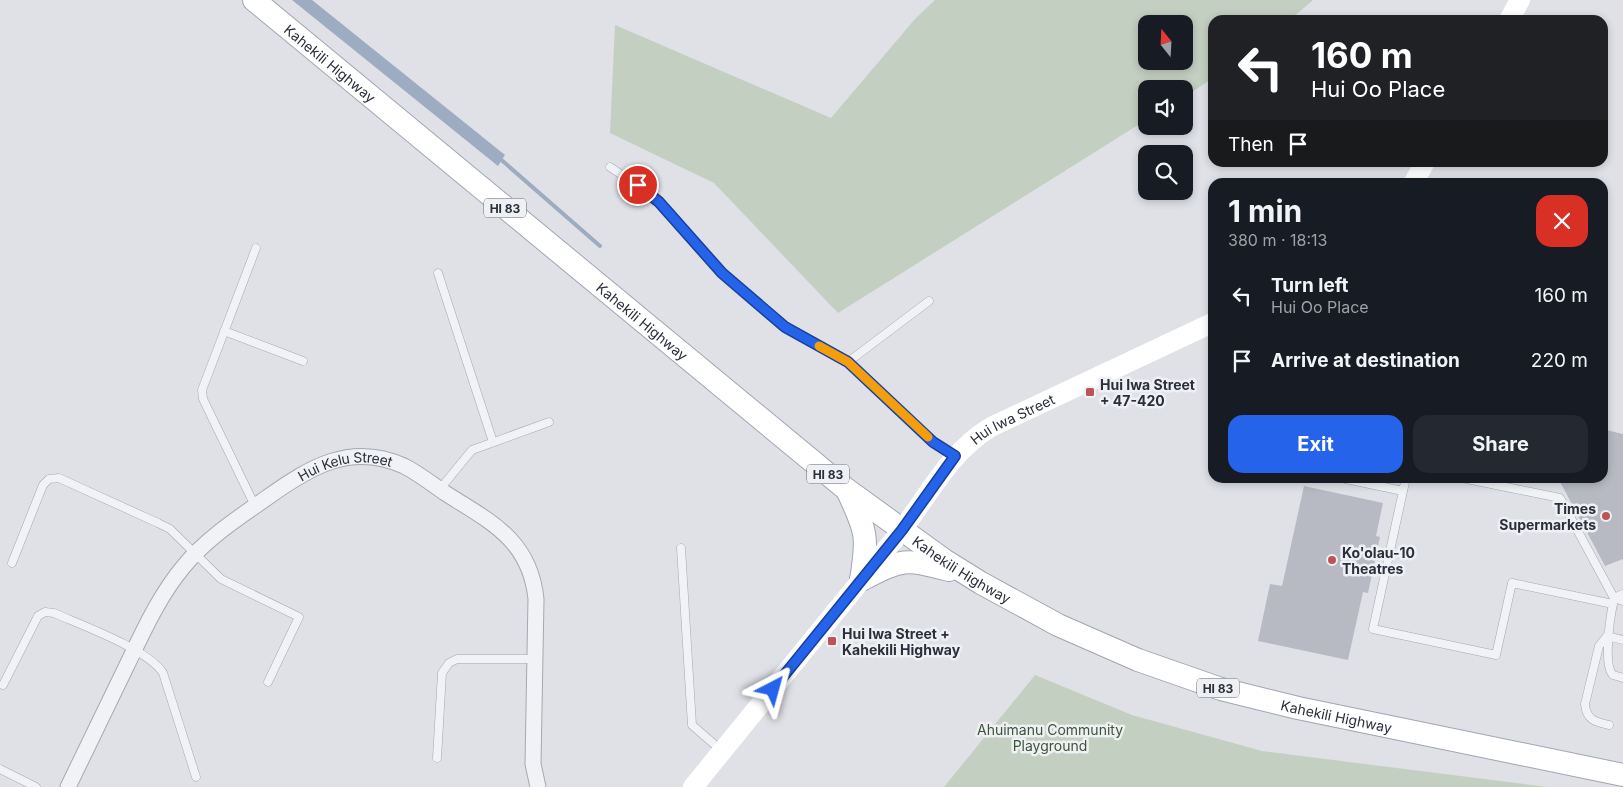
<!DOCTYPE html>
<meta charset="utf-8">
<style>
:root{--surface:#171b24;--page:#242831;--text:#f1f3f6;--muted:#9ea1a6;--accent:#2563eb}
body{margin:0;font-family:Inter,sans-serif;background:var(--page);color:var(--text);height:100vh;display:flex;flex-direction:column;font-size:19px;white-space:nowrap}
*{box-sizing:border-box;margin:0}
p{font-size:16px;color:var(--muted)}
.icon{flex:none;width:28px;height:28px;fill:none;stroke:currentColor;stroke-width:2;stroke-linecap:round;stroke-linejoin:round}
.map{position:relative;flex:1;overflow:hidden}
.sheet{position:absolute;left:1208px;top:178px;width:400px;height:305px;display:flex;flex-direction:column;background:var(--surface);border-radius:15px;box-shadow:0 2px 8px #0003}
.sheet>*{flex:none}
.banner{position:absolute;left:1208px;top:15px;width:400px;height:152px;border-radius:15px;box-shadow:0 2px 8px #0003;background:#202124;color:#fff;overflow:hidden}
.needle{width:32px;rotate:342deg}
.fabs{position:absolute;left:1138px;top:15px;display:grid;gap:10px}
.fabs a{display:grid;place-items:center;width:55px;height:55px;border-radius:10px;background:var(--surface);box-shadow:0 2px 8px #0003;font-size:25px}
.pin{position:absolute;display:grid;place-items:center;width:42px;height:42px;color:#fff;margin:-21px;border:2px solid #fff;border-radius:50%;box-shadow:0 1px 5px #0007}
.me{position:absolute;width:55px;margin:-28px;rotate:39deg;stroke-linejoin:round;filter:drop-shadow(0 0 4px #0008)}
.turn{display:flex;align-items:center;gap:18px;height:105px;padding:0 20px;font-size:22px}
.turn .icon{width:65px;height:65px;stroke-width:2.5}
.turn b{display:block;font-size:35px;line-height:42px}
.then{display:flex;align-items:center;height:48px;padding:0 20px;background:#0003;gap:10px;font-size:19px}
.round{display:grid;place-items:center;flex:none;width:52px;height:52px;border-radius:15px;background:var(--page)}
.summary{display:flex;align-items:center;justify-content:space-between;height:85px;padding:0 20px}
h1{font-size:30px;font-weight:700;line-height:38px}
.button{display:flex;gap:10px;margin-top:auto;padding:10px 20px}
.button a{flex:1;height:58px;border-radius:15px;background:var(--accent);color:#fff;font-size:20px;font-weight:700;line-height:58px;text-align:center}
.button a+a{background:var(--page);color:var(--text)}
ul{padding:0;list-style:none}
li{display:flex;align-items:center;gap:15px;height:65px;padding:0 20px}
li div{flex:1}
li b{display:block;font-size:19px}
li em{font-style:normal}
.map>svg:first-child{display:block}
</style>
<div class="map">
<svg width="1623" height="787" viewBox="0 0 1623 787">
<rect width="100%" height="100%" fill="#dfe1e6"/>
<path fill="#c3cfc1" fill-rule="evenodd" d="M935 0H1313L1290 20H1212V79L1184 97V89H1146V120L838 313 714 183 610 133 615 25 831 118 915 19ZM1146 24H1184V61H1146Z
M1035 675 1132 715 1262 751 1547 787H944Z"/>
<path fill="#9eacc2" d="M292 0H312L505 155 498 166Z"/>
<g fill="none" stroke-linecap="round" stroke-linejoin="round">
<path stroke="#9eacc2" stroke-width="4" d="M498 157 600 246"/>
</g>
<path fill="#b7bac2" d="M1602 429 1623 434V559L1605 566 1558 478H1602Z
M1304 486 1383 503 1376 536 1380 537 1368 593 1363 592 1348 660 1258 641 1270 584 1282 586Z"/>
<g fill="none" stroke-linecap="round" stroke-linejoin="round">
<defs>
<path id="lane" d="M610 167 649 193 722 273 785 327 848 362 933 442 955 456
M438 273 493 442
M224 331 303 361
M848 362 929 301
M1341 478 1403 491 1406 478
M1462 478 1560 498 1614 598 1623 601
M440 489 472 450 549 422
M1403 491 1373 629 1496 655 1512 583 1613 604 1614 598 1623 594
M255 506 203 399 202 390 256 248
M681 548 692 725 722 751
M12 563 43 485 49 479 59 478 158 523 170 529 221 579 299 617 268 682
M1613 604C1610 618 1603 666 1613 675L1623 678
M1607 636 1599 646 1585 704C1586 720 1596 722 1609 725
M1607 636 1623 640
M3 685 38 616 45 612 54 613C81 625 148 649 163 673L196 777
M437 758 442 673 449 663 457 659H535
M0 769 36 787"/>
<g id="street">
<path id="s1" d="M68 787C88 746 108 705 127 665 144 630 159 596 184 566 207 538 238 518 268 497 310 467 351 442 404 466 418 473 432 484 445 493 491 522 530 540 536 599L533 764 538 787"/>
</g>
<g id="primary">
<path id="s3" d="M254 0 846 489 944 560 981 583 1058 625 1138 660 1221 689 1298 708 1623 775"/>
<path d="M848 492C867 532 868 537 861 580"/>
<path d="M861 580C903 559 903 558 949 570"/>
</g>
</defs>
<use href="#lane" stroke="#a5a8af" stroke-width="9"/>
<use href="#street" stroke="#a5a8af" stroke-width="17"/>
<use href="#primary" stroke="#a0a5b1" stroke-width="24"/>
<use href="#lane" stroke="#f1f2f5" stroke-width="8"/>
<use href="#street" stroke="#f1f2f5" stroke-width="15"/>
<g stroke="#fff" stroke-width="20">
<path d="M1509 20 1520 0"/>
<path d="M1414 182 1425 162"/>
<path id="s2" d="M693 787C761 703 830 619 898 535 928 497 948 453 991 427L1212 323"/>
</g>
<use href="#primary" stroke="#fff" stroke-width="22"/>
</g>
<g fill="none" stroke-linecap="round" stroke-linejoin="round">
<defs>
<path id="route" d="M638 185 659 202 722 273 785 327 848 362 933 442 955 456 902 530 773 689"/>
</defs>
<use href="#route" stroke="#184099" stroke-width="12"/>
<use href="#route" stroke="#2563eb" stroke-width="9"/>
<path stroke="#f59e0b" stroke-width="9" d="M819 346 848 362 928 437"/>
</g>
<g fill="#bd5258" stroke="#eef0f4" stroke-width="2">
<rect x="1085" y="387" width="10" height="10" rx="2.5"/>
<circle cx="1606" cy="516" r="5"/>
<circle cx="1332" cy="560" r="5"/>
<rect x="827" y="636" width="10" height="10" rx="2.5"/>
</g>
<g text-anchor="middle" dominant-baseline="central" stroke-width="5" stroke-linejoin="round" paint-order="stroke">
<g fill="#eef0f4" stroke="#656972" stroke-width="1">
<rect x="484" y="198.5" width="42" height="19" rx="4"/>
<rect x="807" y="464.5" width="42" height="19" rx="4"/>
<rect x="1197" y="678.5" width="42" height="19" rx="4"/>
</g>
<g font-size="12" font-weight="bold" fill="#2a2f3b">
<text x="505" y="208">HI 83</text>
<text x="828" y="474">HI 83</text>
<text x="1218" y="688">HI 83</text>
</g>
<g font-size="14" fill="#2a2f3b" stroke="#eef0f4">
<text stroke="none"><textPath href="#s3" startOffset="99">Kahekili Highway</textPath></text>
<text stroke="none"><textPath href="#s3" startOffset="504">Kahekili Highway</textPath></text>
<text stroke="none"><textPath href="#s2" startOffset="491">Hui Iwa Street</textPath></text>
<text stroke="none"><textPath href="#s1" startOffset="445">Hui Kelu Street</textPath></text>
<text stroke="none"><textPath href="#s3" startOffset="909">Kahekili Highway</textPath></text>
<text stroke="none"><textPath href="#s3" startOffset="1314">Kahekili Highway</textPath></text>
</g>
<g font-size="14" font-weight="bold" fill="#2a2f3b" stroke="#eef0f4" text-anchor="start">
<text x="1100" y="384">Hui Iwa Street<tspan x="1100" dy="16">+ 47-420</tspan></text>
<text x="1596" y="508" text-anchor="end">Times<tspan x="1596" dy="16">Supermarkets</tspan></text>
<text x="1342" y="552">Ko'olau-10<tspan x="1342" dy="16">Theatres</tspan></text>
<text x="842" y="633">Hui Iwa Street +<tspan x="842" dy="16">Kahekili Highway</tspan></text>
</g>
<g font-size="14" fill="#3b5539" stroke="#eef0f4">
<text x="1050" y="729">Ahuimanu Community<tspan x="1050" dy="16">Playground</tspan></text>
</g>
</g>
</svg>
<div class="fabs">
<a><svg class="needle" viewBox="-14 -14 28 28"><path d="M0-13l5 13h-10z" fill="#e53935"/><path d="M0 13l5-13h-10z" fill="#9ea1a6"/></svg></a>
<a><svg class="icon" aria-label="sound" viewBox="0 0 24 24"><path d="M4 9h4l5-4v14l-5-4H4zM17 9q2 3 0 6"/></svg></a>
<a><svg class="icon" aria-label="search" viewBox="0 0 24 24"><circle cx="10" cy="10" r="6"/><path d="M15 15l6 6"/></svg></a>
</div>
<div class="pin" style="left:638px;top:185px;background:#d93025"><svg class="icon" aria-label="arrive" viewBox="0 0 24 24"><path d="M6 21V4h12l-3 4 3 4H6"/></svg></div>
<svg class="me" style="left:773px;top:689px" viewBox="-20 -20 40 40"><path d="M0-17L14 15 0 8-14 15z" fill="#2563eb" stroke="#fff" stroke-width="4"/></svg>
<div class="banner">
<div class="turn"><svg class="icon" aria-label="left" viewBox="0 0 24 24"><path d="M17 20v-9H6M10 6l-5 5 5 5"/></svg><div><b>160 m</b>Hui Oo Place</div></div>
<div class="then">Then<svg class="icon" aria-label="arrive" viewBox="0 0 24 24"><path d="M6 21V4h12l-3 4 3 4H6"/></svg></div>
</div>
<section class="sheet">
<div class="summary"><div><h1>1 min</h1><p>380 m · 18:13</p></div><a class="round" style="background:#d93025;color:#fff"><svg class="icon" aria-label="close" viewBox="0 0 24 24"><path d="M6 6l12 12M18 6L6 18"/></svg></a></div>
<ul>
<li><svg class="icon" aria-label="left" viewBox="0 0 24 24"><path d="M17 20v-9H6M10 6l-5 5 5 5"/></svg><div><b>Turn left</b><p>Hui Oo Place</p></div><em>160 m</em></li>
<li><svg class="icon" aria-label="arrive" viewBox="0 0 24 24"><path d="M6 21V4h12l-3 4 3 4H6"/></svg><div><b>Arrive at destination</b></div><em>220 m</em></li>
</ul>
<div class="button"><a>Exit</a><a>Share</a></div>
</section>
</div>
